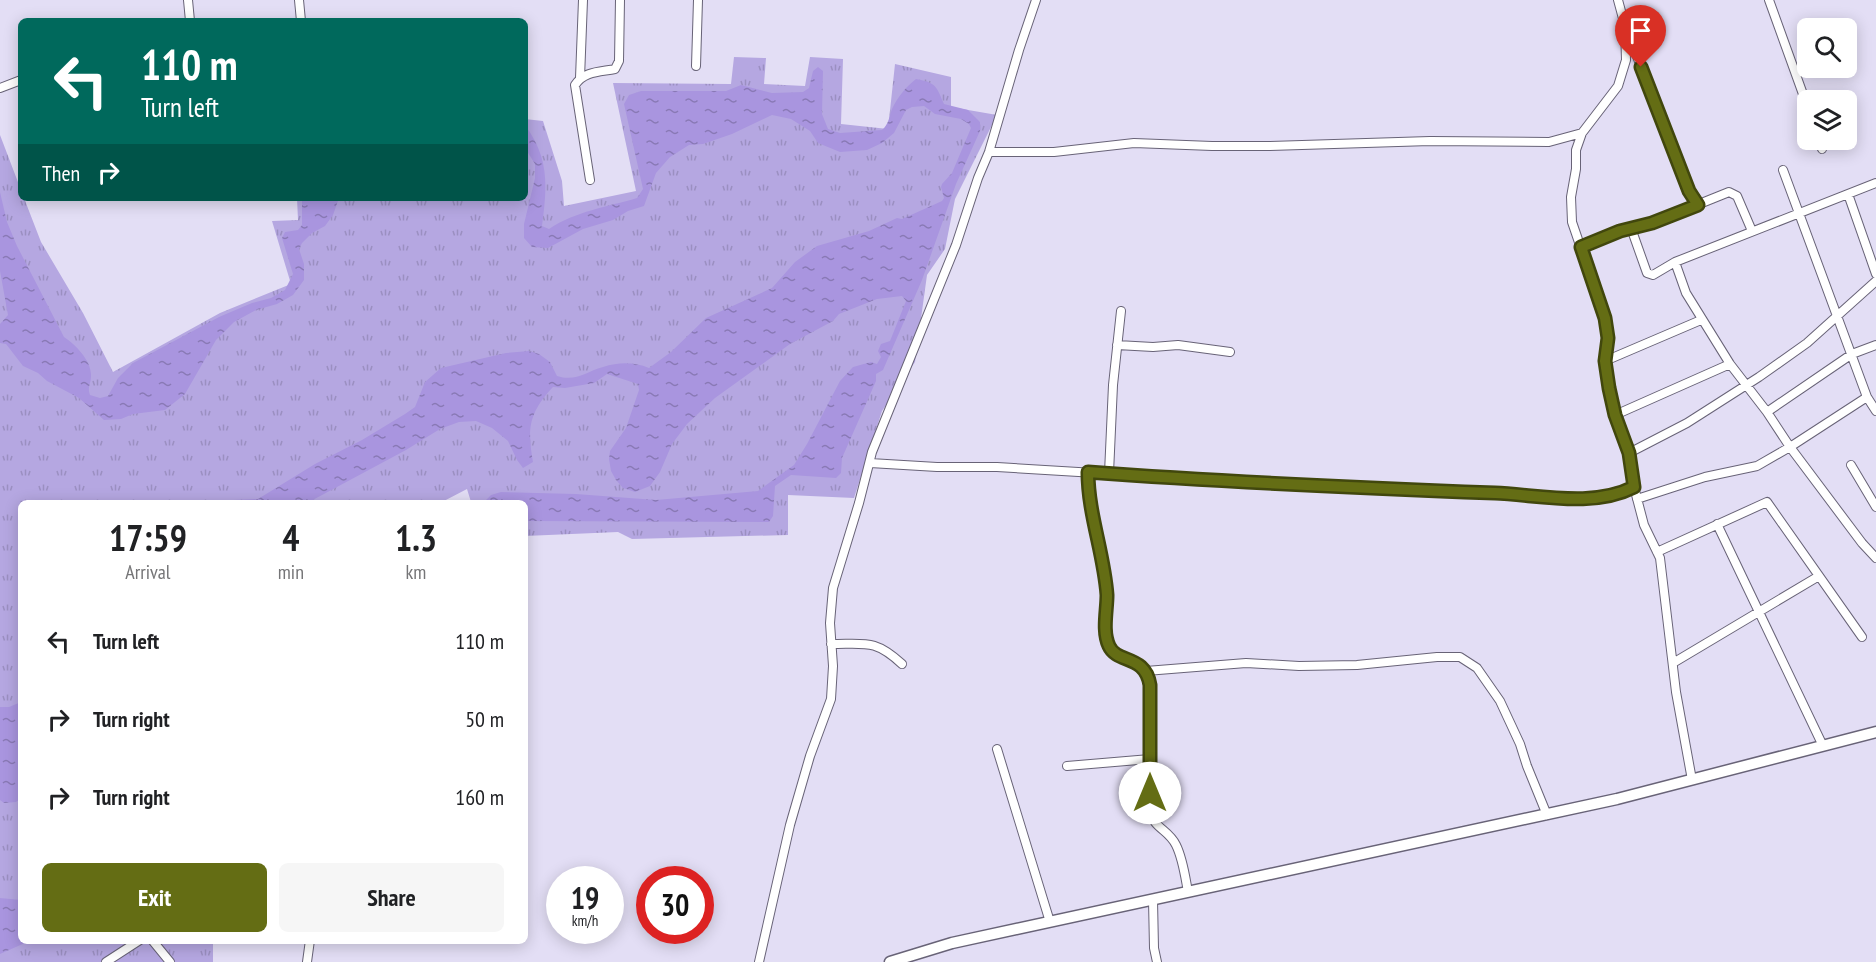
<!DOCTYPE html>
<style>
:root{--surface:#fff;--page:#f6f6f6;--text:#202124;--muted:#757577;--accent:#646d14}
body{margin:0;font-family:"PT Sans Narrow",sans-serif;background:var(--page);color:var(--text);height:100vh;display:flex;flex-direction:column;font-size:22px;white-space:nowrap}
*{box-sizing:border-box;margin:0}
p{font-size:20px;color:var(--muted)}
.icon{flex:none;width:33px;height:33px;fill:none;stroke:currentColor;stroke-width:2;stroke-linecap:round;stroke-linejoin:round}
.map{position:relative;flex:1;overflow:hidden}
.side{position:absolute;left:18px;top:500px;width:510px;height:444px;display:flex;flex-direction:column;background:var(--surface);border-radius:9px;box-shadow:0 3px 15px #0003}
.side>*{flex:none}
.hud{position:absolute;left:18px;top:18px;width:510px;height:183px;border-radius:9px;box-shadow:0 3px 15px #0003;background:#00695c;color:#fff;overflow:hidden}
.controls{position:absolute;left:1797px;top:18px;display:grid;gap:12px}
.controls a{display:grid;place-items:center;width:60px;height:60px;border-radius:9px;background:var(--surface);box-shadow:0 3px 15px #0003;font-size:30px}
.speed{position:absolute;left:546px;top:866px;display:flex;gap:12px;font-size:30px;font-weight:700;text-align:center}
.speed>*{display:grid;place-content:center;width:78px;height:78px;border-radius:50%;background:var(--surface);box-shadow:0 3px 15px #0003;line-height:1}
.speed small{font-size:15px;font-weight:400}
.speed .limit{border:9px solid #d22;background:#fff;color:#111}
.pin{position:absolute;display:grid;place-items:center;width:51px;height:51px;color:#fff;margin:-62px -26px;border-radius:50% 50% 50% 0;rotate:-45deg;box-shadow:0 0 6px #0007}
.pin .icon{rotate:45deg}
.me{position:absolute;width:66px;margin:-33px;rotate:0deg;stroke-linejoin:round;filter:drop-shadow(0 0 4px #0008)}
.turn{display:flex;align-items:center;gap:21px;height:126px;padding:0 24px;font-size:27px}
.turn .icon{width:78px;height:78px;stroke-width:2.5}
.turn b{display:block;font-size:42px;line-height:51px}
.then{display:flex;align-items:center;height:57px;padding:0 24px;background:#0003;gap:12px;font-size:22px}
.eta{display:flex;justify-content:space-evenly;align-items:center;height:102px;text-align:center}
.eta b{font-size:36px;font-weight:700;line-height:42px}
.button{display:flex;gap:12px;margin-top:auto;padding:12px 24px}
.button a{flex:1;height:69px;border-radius:9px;background:var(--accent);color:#fff;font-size:24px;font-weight:700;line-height:69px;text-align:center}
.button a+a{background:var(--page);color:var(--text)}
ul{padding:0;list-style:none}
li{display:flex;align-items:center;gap:18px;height:78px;padding:0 24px}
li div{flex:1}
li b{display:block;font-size:22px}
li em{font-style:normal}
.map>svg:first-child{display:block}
</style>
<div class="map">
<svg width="1876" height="962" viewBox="0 0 1876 962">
<defs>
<pattern id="grass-tufts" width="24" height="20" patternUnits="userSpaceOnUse" patternTransform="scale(1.5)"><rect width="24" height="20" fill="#b5a7e1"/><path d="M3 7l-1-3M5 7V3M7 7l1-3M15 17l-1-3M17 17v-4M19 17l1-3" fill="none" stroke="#9b8fc1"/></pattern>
<pattern id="water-ripples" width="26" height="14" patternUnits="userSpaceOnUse" patternTransform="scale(1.5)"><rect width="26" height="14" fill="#a995df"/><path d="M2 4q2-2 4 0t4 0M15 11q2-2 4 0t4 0" fill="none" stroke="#8979b5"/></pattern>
</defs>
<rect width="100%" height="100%" fill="#e3def5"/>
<path fill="url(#grass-tufts)" d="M734 57 766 58 764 84 805 86 810 57 843 59 841 124 888 129 895 64 951 77V107L997 115 955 199 945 249 927 275 915 362 882 411 854 498 788 495V535L632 539 618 532 525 536V502H471L467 489 442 502H21V940L213 941V962H0V135L21 190V198H24L41 242 83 313 113 372 220 313 291 284 272 221 298 220 297 198H525V119L543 121 562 181 564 206 636 191 613 83 731 84Z"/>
<path fill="url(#water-ripples)" d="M818 67 823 71 822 114 828 129 840 133 882 130C889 124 889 117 892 109 898 96 906 87 916 79 937 83 936 86 944 104L968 110 980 122V131L956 184 922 280 883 370 876 374V381L842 458 841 473 836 478 791 475 775 486 773 516 769 522 525 521V502H484L491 495 501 492 576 494 656 500 758 491 794 465 807 444 840 381 853 367 871 362 877 364 881 357 878 351 881 344 890 341 906 301 902 296 877 299 839 314 833 321 790 344 715 398 687 424 672 444 660 472 650 486 635 492 623 488 616 480 611 471 609 459 610 451 626 428 639 390 638 384 607 374 594 383 565 388 553 387C529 413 527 428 533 462L523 468 517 460 508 441 492 428 476 421 459 422 440 429 406 450 309 502H227L233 500 258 499 315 464 362 440 405 414 415 407 425 382 441 368 506 353 529 351 539 354 550 362 557 376C576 382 585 372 603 367 619 362 634 362 649 368L671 352 706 318 772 288 795 262 817 246 869 231 897 218 902 219 942 201 944 198 941 187 942 184 952 173 971 128 969 124 961 119 935 114 924 106 912 107 906 110 894 133 882 143 867 150 840 152 818 143 810 131 791 119 772 115 732 134 703 144 689 145 670 157 656 173 644 206 628 211 613 220 583 229 548 248 532 247 524 238V224L535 178V164L525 148V125C550 159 547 187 542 226L549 229C576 211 607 207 637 198L643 189 624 104 629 95 641 91H726L741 85 772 93 803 92 809 88 813 71Z
M0 192 7 222 17 246 64 337C75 344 92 361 91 376 91 384 87 387 90 395L100 398 108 396 118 378 133 363 219 317 252 303 271 298 285 290 293 274 282 238 285 232 298 230 302 225V198H339L333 215 325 226 312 233 302 243 299 249 304 264V280L293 295 277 304 256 310 234 322 216 340 185 394 165 410 133 414 121 419 104 420 79 398 47 381 38 373 23 366 6 344 0 343V324L8 315 0 271Z
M21 702V798L16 802 4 803 0 800V707H9Z
M0 898 21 900V940L55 941 25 943 0 954Z"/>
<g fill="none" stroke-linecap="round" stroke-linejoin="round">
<defs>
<path id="minor" d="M188 0 190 21
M299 0 301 21
M1769 0 1808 108
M1628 33 1689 191 1698 205
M696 66 698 0
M580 78 583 0
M0 88 21 80
M1582 133 1576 150V169L1571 197 1572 222 1605 318 1608 338 1605 361 1609 388 1615 415 1629 453 1634 487
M1818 140 1822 149
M989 152H1054L1134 143 1212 146H1269L1430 141 1549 142 1582 133 1618 86 1626 60 1625 26 1618 0
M1783 170 1867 397 1876 411
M590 180 575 85C584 71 600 72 615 69L619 61 620 0
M1848 194 1876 274
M1631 228 1647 273 1653 275 1675 262 1876 183
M1581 247 1620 231 1652 223 1729 192 1737 196 1752 231
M1675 262 1686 293 1730 364 1767 412 1790 447 1862 543 1876 558
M1117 345 1153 347 1178 345 1230 352
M1605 361 1701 320
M1767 412 1852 354 1876 345
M1615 415 1730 364
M1629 453 1687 423 1759 377 1807 343 1876 281
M870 463 937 467H997L1195 479 1557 498C1583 498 1610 500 1634 487L1644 525 1660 558 1676 692 1692 780
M1851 465 1876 507
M1087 472C1088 514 1105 553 1107 595 1107 611 1102 631 1109 646 1117 664 1146 654 1150 685V811C1154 829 1168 829 1176 845 1183 859 1185 876 1188 892
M1109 473 1113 385 1121 311
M1637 499 1705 477 1757 466 1790 447 1867 397
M1717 524 1823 746
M1657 552 1767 502 1862 637
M831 644C866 644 875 639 902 664
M1673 663 1819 576
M1146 671 1246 663 1299 666 1357 665 1437 657H1460L1477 668 1500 701 1520 744 1527 766 1547 815
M997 749 1050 922
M1067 766 1150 759
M1153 900 1154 948 1157 962
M152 940 170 962
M106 962 140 940
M307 962 310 940
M759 962 790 825 810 756 831 699 833 666 830 623 833 588 859 503 872 452 956 245 978 178 989 152 1019 50 1036 0"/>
<path id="tertiary" d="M890 962 952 943 1617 799 1876 732"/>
</defs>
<use href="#minor" stroke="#686377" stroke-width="10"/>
<use href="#tertiary" stroke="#686377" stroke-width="13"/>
<use href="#minor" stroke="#fff" stroke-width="8"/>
<use href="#tertiary" stroke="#fff" stroke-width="10"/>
</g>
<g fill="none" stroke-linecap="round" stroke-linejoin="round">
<defs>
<path id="route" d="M1150 793V685C1145 654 1117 664 1109 646 1102 631 1107 611 1107 595 1104 553 1088 514 1088 472 1223 482 1360 488 1495 493 1540 495 1593 508 1634 487L1629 453 1615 415 1609 388 1605 361 1608 338 1605 318 1581 247 1620 231 1652 223 1698 205 1689 191 1641 67"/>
</defs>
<use href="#route" stroke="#41470d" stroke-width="15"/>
<use href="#route" stroke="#646d14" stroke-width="10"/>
</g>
</svg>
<div class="controls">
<a><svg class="icon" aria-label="search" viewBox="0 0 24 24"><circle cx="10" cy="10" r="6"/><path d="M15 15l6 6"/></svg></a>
<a><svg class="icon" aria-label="layers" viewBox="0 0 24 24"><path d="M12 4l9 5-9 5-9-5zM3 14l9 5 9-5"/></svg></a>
</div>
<div class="speed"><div>19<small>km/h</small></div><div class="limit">30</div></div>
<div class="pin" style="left:1641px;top:67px;background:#d93025"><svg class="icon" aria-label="arrive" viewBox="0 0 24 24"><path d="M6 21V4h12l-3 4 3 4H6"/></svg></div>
<svg class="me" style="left:1150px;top:793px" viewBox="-20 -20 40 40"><circle r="19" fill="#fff"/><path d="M0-13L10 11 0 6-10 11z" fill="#646d14"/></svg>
<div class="hud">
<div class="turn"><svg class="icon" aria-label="left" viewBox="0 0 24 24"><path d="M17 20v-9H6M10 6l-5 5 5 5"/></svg><div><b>110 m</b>Turn left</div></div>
<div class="then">Then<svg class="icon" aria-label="right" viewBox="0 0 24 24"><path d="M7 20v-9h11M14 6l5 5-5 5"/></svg></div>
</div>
<section class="side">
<div class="eta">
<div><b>17:59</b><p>Arrival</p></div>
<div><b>4</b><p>min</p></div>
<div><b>1.3</b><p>km</p></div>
</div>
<ul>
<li><svg class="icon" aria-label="left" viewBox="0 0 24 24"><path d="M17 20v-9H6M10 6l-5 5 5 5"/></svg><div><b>Turn left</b></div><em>110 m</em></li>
<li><svg class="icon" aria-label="right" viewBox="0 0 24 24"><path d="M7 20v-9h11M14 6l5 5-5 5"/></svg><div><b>Turn right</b></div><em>50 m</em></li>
<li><svg class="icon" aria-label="right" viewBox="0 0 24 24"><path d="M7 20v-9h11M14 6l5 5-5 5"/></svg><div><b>Turn right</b></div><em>160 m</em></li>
</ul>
<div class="button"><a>Exit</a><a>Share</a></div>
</section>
</div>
